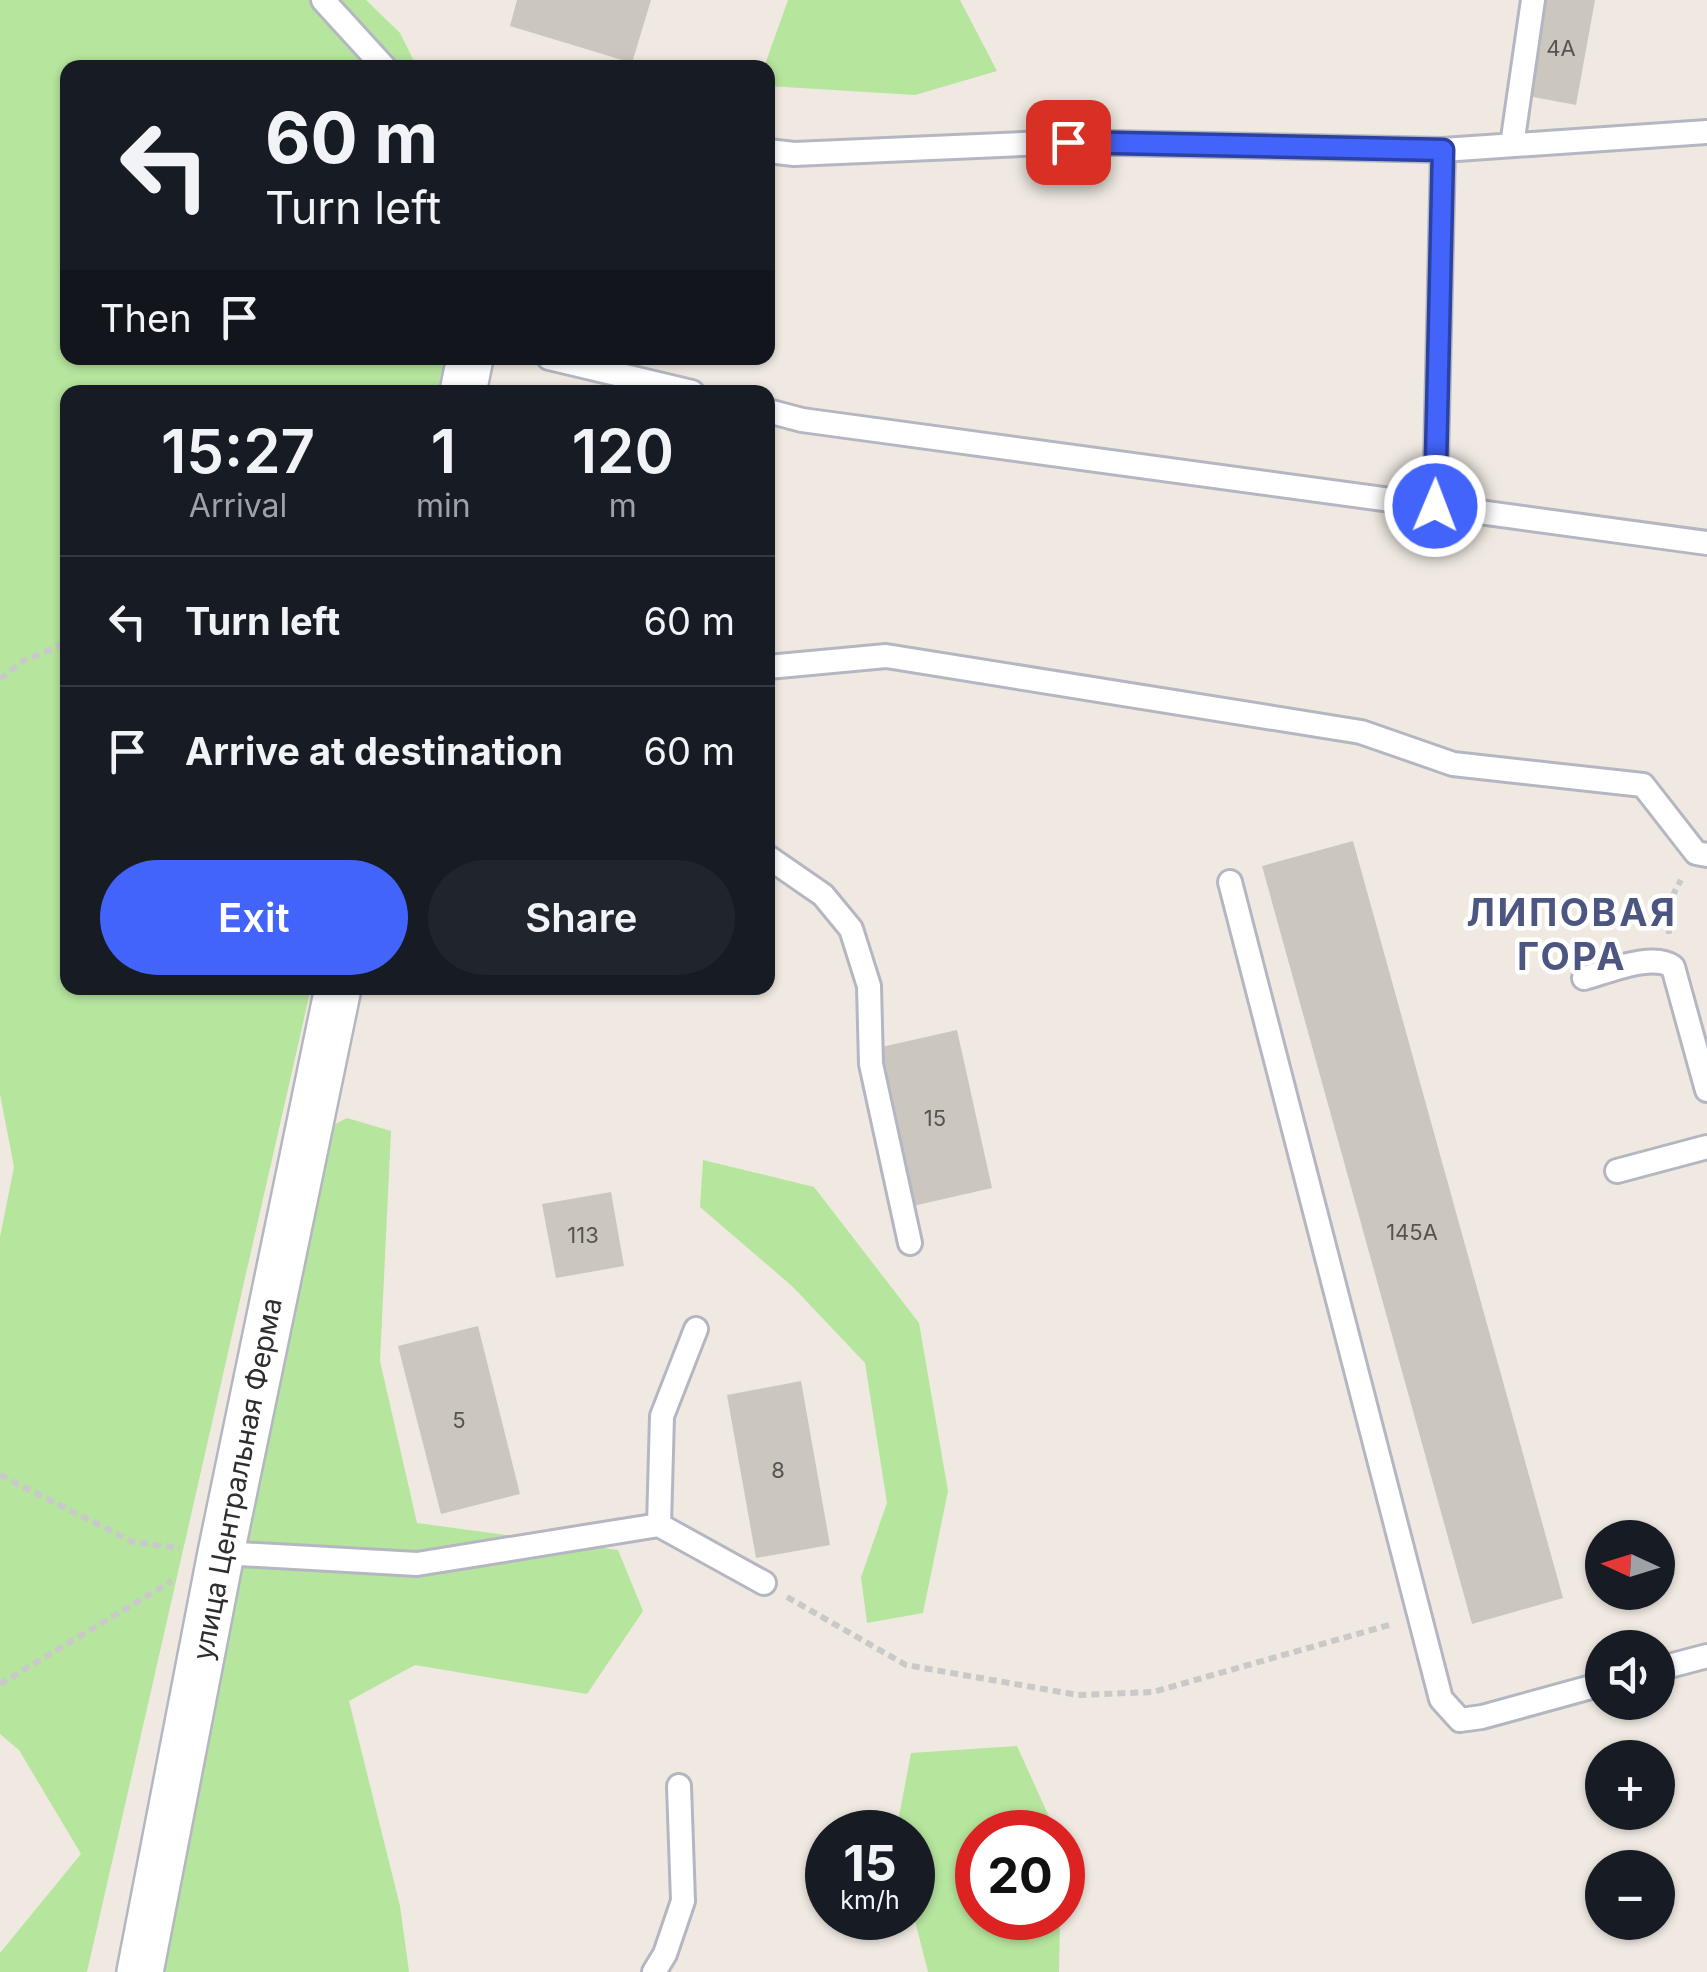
<!DOCTYPE html>
<meta charset="utf-8">
<style>
:root{--surface:#171b24;--page:#20242c;--text:#f1f3f6;--muted:#9ea1a6;--line:#363941;--accent:#4264fb}
body{margin:0;font-family:Inter,sans-serif;background:var(--page);color:var(--text);height:100vh;display:flex;flex-direction:column;font-size:38px;white-space:nowrap}
*{box-sizing:border-box;margin:0}
p{font-size:32px;color:var(--muted)}
.icon{flex:none;width:55px;height:55px;fill:none;stroke:currentColor;stroke-width:2;stroke-linecap:round;stroke-linejoin:round}
.map{position:relative;flex:1;overflow:hidden}
.side{position:absolute;left:60px;top:385px;width:715px;height:610px;display:flex;flex-direction:column;background:var(--surface);border-radius:20px;box-shadow:0 2px 8px #0004}
.side>*{flex:none}
.hud{position:absolute;left:60px;top:60px;width:715px;height:305px;border-radius:20px;box-shadow:0 2px 8px #0004;background:#171b24;color:var(--text);overflow:hidden}
.needle{width:65px;rotate:274deg}
.tools{position:absolute;left:1585px;top:1520px;display:grid;gap:20px}
.tools a{display:grid;place-items:center;width:90px;height:90px;border-radius:50%;background:var(--surface);box-shadow:0 2px 8px #0004;font-size:50px}
.speed{position:absolute;left:805px;top:1810px;display:flex;gap:20px;font-size:50px;font-weight:700;text-align:center}
.speed>*{display:grid;place-content:center;width:130px;height:130px;border-radius:50%;background:var(--surface);box-shadow:0 2px 8px #0004;line-height:1}
.speed small{font-size:25px;font-weight:400}
.speed .limit{border:15px solid #d22;background:#fff;color:#111}
.pin{position:absolute;display:grid;place-items:center;width:85px;height:85px;color:#fff;margin:-42px;border-radius:20px;box-shadow:0 5px 15px #0006}
.me{position:absolute;width:110px;margin:-55px;rotate:1deg;stroke-linejoin:round;filter:drop-shadow(0 0 8px #0008)}
.turn{display:flex;align-items:center;gap:35px;height:210px;padding:0 40px;font-size:45px}
.turn .icon{width:130px;height:130px;stroke-width:2.5}
.turn b{display:block;font-size:70px;line-height:85px}
.then{display:flex;align-items:center;height:95px;padding:0 40px;background:#0003;gap:20px;font-size:38px}
.eta{display:flex;justify-content:space-evenly;align-items:center;height:170px;text-align:center}
.eta b{font-size:60px;font-weight:600;line-height:70px}
.cta{display:flex;gap:20px;margin-top:auto;padding:20px 40px}
.cta a{flex:1;height:115px;border-radius:60px;background:var(--accent);color:#fff;font-size:40px;font-weight:600;line-height:115px;text-align:center}
.cta a+a{background:var(--page);color:var(--text)}
ul{padding:0;list-style:none}
li{display:flex;align-items:center;gap:30px;height:130px;padding:0 40px;border-top:2px solid var(--line)}
li div{flex:1}
li b{display:block;font-size:38px}
li em{font-style:normal}
.map>svg:first-child{display:block}
</style>
<div class="map">
<svg width="1707" height="1972" viewBox="0 0 1707 1972">
<rect width="100%" height="100%" fill="#efe9e1"/>
<path fill="#b6e59e" d="M0 0H366L400 33 417 67 68 68V358H445L438 392H68V988H311L87 1972H0V1953L81 1854 19 1750 0 1734V1237L14 1167 0 1094Z
M788 0H960L997 71 915 95 768 86V68L764 67Z
M347 1118 391 1131 380 1361 417 1523 618 1550 643 1611 587 1694 415 1665 349 1701 400 1906 409 1972H153L323 1130Z
M703 1160 814 1187 919 1323 948 1491 923 1613 867 1623 861 1577 887 1503 865 1363 792 1286 700 1207Z
M1017 1746 1056 1832H978V1918H1060L1059 1972H928L913 1913 912 1832H896L911 1753Z"/>
<path fill="#cbc7bf" d="M517 0H651L632 63 510 26Z
M1545 0H1595L1576 105 1528 96Z
M1353 841 1563 1598 1472 1624 1262 866Z
M957 1030 992 1188 913 1206 877 1048Z
M611 1192 624 1266 556 1278 542 1204Z
M478 1326 520 1494 441 1514 398 1346Z
M801 1381 830 1545 756 1558 727 1395Z"/>
<g fill="none" stroke-linecap="round" stroke-linejoin="round">
<defs>
<path id="service" d="M323 0 385 68
M1512 145 1533 0
M768 151 794 154 1067 142 1443 150 1707 132
M549 358 692 392
M768 411 802 420 1707 543
M1435 506 1443 150
M768 667 886 656 1361 732 1453 764 1643 785 1696 853 1707 855
M768 857 823 895 851 929 869 986 871 1064 910 1243
M1230 882 1441 1699 1460 1720 1482 1717 1602 1684
M1584 978C1607 972 1653 952 1673 967L1707 1090
M1617 1171 1707 1147
M659 1525 662 1416 696 1329
M221 1553 417 1564 659 1525 764 1583
M1658 1669 1707 1656
M654 1972 665 1954 683 1901 679 1786"/>
<path id="minor" d="M463 392 470 358
M140 1972 221 1553 338 988"/>
</defs>
<use href="#service" stroke="#b4b7c1" stroke-width="28"/>
<use href="#minor" stroke="#b4b7c1" stroke-width="50"/>
<path stroke="#c9c9c9" stroke-width="6" stroke-dasharray="8 5" stroke-linecap="butt" d="M0 679 23 661 68 642
M1669 934 1667 906 1681 880
M0 1475 133 1542 180 1548
M787 1597 906 1665 1078 1695 1153 1692 1389 1625
M0 1684 172 1581"/>
<use href="#service" stroke="#fff" stroke-width="22"/>
<use href="#minor" stroke="#fff" stroke-width="45"/>
</g>
<g fill="none" stroke-linecap="round" stroke-linejoin="round">
<defs>
<path id="route" d="M1068 142 1443 150 1435 506"/>
</defs>
<use href="#route" stroke="#2b41a3" stroke-width="25"/>
<use href="#route" stroke="#4264fb" stroke-width="18"/>
</g>
<g text-anchor="middle" dominant-baseline="central" stroke-width="9" stroke-linejoin="round" paint-order="stroke">
<g font-size="22" fill="#555452">
<text x="1561" y="48">4А</text>
<text x="935" y="1118">15</text>
<text x="1412" y="1232">145А</text>
<text x="583" y="1235">113</text>
<text x="459" y="1420">5</text>
<text x="778" y="1470">8</text>
</g>
<g font-size="28" fill="#2e2e2e" stroke="#fff">
<text transform="translate(237 1479) rotate(-79)">улица Центральная Ферма</text>
</g>
<g font-size="38" font-weight="bold" letter-spacing="2.5" fill="#4d5680" stroke="#fff">
<text x="1572" y="912">ЛИПОВАЯ<tspan x="1572" dy="44">ГОРА</tspan></text>
</g>
</g>
</svg>
<div class="tools">
<a><svg class="needle" viewBox="-14 -14 28 28"><path d="M0-13l5 13h-10z" fill="#e53935"/><path d="M0 13l5-13h-10z" fill="#9ea1a6"/></svg></a>
<a><svg class="icon" aria-label="sound" viewBox="0 0 24 24"><path d="M4 9h4l5-4v14l-5-4H4zM17 9q2 3 0 6"/></svg></a>
<a>+</a>
<a>−</a>
</div>
<div class="speed"><div>15<small>km/h</small></div><div class="limit">20</div></div>
<div class="pin" style="left:1068px;top:142px;background:#d93025"><svg class="icon" aria-label="arrive" viewBox="0 0 24 24"><path d="M6 21V4h12l-3 4 3 4H6"/></svg></div>
<svg class="me" style="left:1435px;top:506px" viewBox="-20 -20 40 40"><circle r="17" fill="#4264fb" stroke="#fff" stroke-width="3"/><path d="M0-11L8 9 0 5-8 9z" fill="#fff"/></svg>
<div class="hud">
<div class="turn"><svg class="icon" aria-label="left" viewBox="0 0 24 24"><path d="M17 20v-9H6M10 6l-5 5 5 5"/></svg><div><b>60 m</b>Turn left</div></div>
<div class="then">Then<svg class="icon" aria-label="arrive" viewBox="0 0 24 24"><path d="M6 21V4h12l-3 4 3 4H6"/></svg></div>
</div>
<section class="side">
<div class="eta">
<div><b>15:27</b><p>Arrival</p></div>
<div><b>1</b><p>min</p></div>
<div><b>120</b><p>m</p></div>
</div>
<ul>
<li><svg class="icon" aria-label="left" viewBox="0 0 24 24"><path d="M17 20v-9H6M10 6l-5 5 5 5"/></svg><div><b>Turn left</b></div><em>60 m</em></li>
<li><svg class="icon" aria-label="arrive" viewBox="0 0 24 24"><path d="M6 21V4h12l-3 4 3 4H6"/></svg><div><b>Arrive at destination</b></div><em>60 m</em></li>
</ul>
<div class="cta"><a>Exit</a><a>Share</a></div>
</section>
</div>
